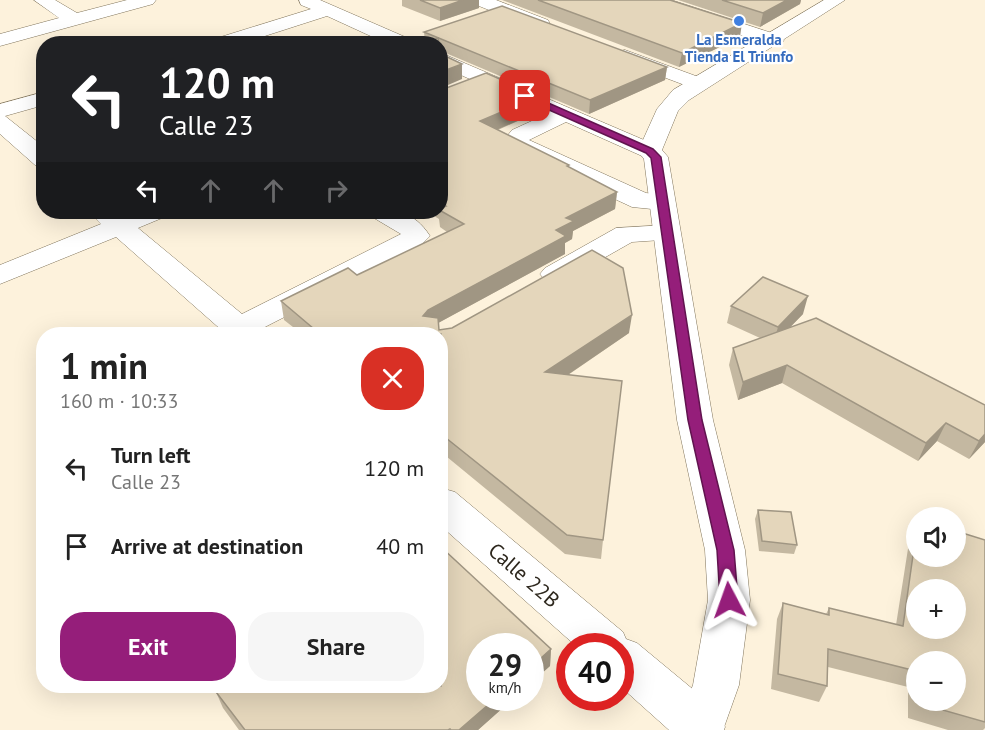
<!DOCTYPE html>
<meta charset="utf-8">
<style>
:root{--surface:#fff;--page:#f6f6f6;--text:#222;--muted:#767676;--accent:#951e7a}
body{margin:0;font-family:"PT Sans",sans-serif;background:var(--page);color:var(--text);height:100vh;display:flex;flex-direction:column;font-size:22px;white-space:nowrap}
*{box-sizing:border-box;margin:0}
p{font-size:20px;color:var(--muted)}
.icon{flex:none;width:33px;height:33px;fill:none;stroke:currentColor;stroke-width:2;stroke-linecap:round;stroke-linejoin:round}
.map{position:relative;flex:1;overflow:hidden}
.panel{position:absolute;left:36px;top:327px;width:412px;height:366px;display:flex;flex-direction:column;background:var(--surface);border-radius:24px;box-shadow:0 6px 24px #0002}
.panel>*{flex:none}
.top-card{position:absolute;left:36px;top:36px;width:412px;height:183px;border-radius:24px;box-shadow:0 6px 24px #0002;background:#202124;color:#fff;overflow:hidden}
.tools{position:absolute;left:906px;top:507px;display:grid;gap:12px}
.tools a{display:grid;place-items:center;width:60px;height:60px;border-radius:50%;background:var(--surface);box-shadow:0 6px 24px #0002;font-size:30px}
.speed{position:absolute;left:466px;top:633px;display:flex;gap:12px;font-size:30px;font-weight:700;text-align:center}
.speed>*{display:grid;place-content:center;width:78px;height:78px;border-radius:50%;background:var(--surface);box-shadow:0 6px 24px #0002;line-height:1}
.speed small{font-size:15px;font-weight:400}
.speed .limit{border:9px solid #d22;background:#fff;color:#111}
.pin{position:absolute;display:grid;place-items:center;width:51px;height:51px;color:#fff;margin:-26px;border-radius:12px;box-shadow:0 3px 9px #0006}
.me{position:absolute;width:66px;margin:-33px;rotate:356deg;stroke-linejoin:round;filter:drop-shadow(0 0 4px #0008)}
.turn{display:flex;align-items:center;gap:21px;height:126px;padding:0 24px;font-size:27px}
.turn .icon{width:78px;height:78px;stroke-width:2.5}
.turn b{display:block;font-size:42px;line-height:51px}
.lanes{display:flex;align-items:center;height:57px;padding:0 24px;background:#0003;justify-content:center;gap:30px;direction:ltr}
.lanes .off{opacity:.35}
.round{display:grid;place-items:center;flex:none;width:63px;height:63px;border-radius:24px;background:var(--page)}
.summary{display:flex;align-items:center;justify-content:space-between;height:102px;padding:0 24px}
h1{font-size:36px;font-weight:800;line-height:45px}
.action{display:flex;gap:12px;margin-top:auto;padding:12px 24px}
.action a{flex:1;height:69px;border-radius:24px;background:var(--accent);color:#fff;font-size:24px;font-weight:800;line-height:69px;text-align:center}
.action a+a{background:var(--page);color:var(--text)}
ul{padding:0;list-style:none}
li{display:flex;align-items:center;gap:18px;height:78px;padding:0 24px}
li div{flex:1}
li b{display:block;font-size:22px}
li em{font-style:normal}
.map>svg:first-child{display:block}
</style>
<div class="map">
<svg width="985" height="730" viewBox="0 0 985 730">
<rect width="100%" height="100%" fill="#fdf2dc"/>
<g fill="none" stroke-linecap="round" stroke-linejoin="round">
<defs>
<path id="minor" d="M34 0H55L77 13 127 0H156L153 4 0 46V34L59 18Z
M299 0H320L412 40 414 44H388L327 16 240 44H209L211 40 311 9 301 5Z
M471 0H496L548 20 550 24 548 28H534L474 4Z
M644 0H671L781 36 784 40 781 44H767L647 4Z
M625 50 704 79 708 83 704 87 697 89 690 87 618 60 615 56 618 52Z
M441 53 658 146 662 151 658 156 650 158 642 156 566 122 529 140 646 193 671 196 675 202 671 208 662 210 632 207 516 153 504 140 512 130 547 114 441 66Z
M44 92V105L5 116 44 147V167L35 165 0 134V104Z
M90 212H119L123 215 131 212H166L162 218 138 228 242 314 401 234 374 218 370 212C398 212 413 210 430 236L416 250 259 330 262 334H226L116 237 0 284V265L101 224Z
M666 225 676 227 680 233 676 239 632 242 565 280 555 283 545 280 540 274 545 268 616 228Z
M441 488 455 492 623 632 626 639 637 643 718 710 725 727 724 730H669L621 687V646H576L441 526Z"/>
<path id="tertiary" d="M824 0H845L689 100 678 111 662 150 668 157 713 420 745 550 750 600 739 685 723 730H675L693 685 708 600 705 550 677 420 644 159 638 151 657 109 673 90Z"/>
</defs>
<use href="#minor" stroke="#81755c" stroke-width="1"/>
<use href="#tertiary" stroke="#81755c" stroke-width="1"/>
<use href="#minor" fill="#fff" fill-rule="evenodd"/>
<use href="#tertiary" fill="#fff" fill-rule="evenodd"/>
</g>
<path fill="#c4b8a1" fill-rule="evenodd" d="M402 0H479V8L440 21 402 6Z
M502 0H670L740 37 679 67Z
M678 0H801L800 4 760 27Z
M424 32 667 67 665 80 589 114 441 51V44H422L425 43Z
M441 90 538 112 498 130 617 192 615 209 573 231 572 239 565 243V254L438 323 439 330 629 333 568 375 603 540 601 559 565 554 441 452V334H302L284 320 281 301 357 275 447 232 440 227 439 219 428 212H441Z
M731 306 803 314 790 327 985 405V442L969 459 937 441 918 461 782 383 738 400 729 365 733 348 760 338 727 323Z
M758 510 797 545 794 554 759 551 755 519Z
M916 523V556L985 540V728L983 730H948L908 718V687L828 667 827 686 819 702 771 689 777 619 783 603 826 614 829 608 896 625 910 536ZM916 662 956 700H916Z
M551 649 550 666 478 730H239L223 708 216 692 222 688 219 686H441Z"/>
<path fill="#a09683" d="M463 0H479V8L440 21V8Z
M787 0H801L800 4 760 27 763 13Z
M742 23 740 37 679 67 682 53Z
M462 64V79L441 88V72Z
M667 67 665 80 589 114 590 100Z
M539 96 538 112 480 137V121Z
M617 192 615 209 573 231 572 239 565 243V254L429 328 423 316 428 310 556 230 566 218Z
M808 296 803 314 773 345 778 327Z
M632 315 629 333 544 391 545 372Z
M787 365 782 383 738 400 743 382Z
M946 423 937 441 918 461 926 443Z
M985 434V442L969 459 979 441Z
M551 649 550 666 531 683V667Z
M496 698H514L478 730H459Z"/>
<path fill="#e4d6bb" stroke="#a09683" stroke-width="1.5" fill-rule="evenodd" d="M420 0H463L440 8Z
M538 0H670L742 23 682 53Z
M722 0H787L763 13Z
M502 6 667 67 590 100 424 32Z
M438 38 439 44H422Z
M441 54 462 64 441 72Z
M486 73 539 96 480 121 569 165 567 166 617 192 566 218 574 221 556 230 566 236 428 310 423 316 438 318 439 330 452 328 592 250 623 268 632 315 545 372 622 381 603 540 567 535 441 434V334H320L281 301 348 268 357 275 464 224 441 211V208L446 206 441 203V90Z
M763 277 808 296 778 327 731 306Z
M816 318 985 405V434L979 441 946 423 926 443 787 365 743 382 733 348Z
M758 510 791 512 797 545 762 541Z
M956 531 985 540V722L918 703V700H956V662H916V671L828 649 827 686 778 674 783 603 829 615V608L903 626 916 534V556H956ZM916 590H956V628H916Z
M441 547 551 649 531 667V646H480V698H496L459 730H451L450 729 448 730H245L216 692 225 686H441Z"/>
<path fill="#951e7a" stroke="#61144f" stroke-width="1.5" d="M522 94H528L653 149 661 157 702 420 734 550 738 600 735 605 729 608 722 605 720 600 717 550 688 420 651 158 646 153 522 98Z"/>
<circle fill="#3f7fe0" stroke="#fff" stroke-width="2" cx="739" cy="21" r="6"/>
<g text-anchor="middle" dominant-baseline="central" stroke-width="4.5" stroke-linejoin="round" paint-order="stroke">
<g font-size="15" font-weight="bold" fill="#366cbe" stroke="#fff">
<text x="739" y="39">La Esmeralda<tspan x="739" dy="17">Tienda El Triunfo</tspan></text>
</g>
<g font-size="21" fill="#2e281e" stroke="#fff">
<text transform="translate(524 575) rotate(41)">Calle 22B</text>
</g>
</g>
</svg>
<div class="tools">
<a><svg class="icon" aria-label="sound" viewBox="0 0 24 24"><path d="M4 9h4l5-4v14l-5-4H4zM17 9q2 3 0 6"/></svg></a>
<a>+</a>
<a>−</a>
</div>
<div class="speed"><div>29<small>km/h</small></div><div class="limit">40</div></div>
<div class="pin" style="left:525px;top:96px;background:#d93025"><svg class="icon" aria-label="arrive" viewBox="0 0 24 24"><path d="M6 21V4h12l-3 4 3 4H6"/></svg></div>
<svg class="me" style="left:729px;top:600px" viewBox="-20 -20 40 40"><path d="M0-17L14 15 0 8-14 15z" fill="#951e7a" stroke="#fff" stroke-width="4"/></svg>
<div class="top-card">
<div class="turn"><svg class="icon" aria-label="left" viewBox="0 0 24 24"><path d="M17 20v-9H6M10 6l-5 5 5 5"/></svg><div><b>120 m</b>Calle 23</div></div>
<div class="lanes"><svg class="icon" aria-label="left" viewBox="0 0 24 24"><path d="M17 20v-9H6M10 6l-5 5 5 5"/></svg><svg class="icon off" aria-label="ahead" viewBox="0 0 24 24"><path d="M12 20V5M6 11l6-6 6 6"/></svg><svg class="icon off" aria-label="ahead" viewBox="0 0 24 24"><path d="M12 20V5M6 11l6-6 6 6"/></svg><svg class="icon off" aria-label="right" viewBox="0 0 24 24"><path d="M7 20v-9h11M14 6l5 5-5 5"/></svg></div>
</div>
<section class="panel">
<div class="summary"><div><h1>1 min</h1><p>160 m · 10:33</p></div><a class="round" style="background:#d93025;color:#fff"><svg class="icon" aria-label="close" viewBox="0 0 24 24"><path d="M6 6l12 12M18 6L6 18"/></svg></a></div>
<ul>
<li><svg class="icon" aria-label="left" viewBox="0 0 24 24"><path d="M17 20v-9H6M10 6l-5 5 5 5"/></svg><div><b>Turn left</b><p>Calle 23</p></div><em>120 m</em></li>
<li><svg class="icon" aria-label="arrive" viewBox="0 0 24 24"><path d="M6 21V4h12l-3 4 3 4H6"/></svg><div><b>Arrive at destination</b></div><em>40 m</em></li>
</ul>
<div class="action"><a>Exit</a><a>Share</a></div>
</section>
</div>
